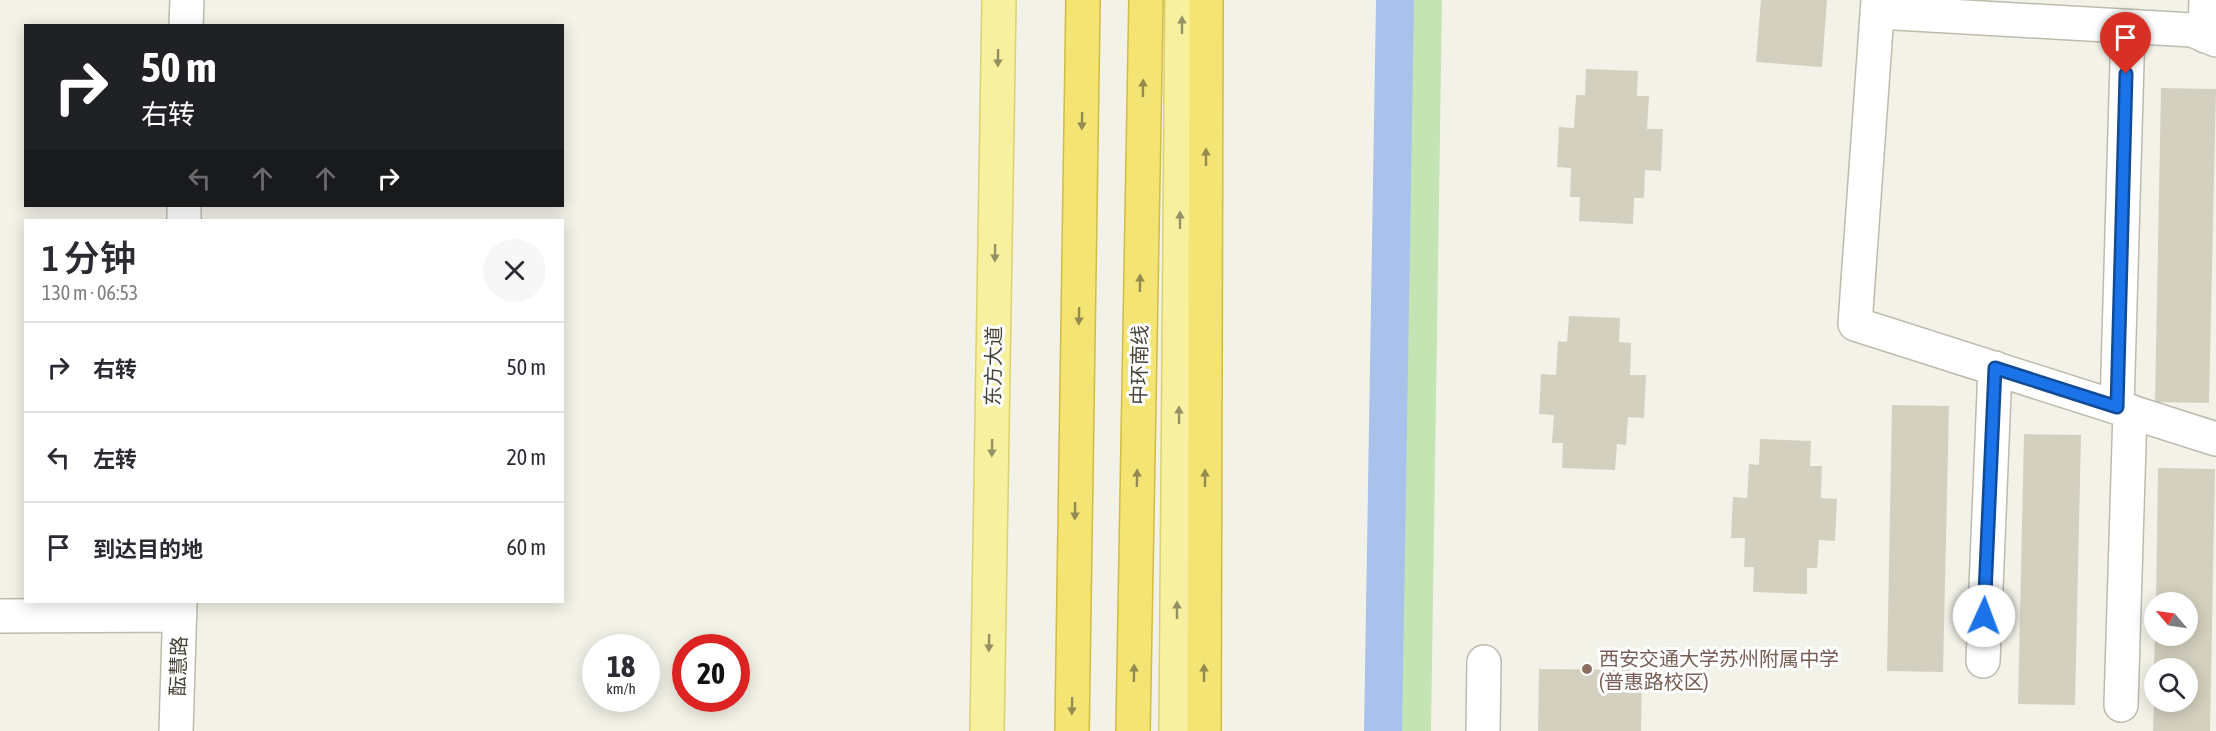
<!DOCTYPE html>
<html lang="zh">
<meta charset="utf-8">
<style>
:root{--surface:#fff;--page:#f7f7f7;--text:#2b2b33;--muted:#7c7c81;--line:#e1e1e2}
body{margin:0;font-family:"Asap Condensed","Noto Sans SC",sans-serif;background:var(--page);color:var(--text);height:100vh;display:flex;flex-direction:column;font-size:22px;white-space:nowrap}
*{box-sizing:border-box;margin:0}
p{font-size:20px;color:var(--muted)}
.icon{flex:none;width:33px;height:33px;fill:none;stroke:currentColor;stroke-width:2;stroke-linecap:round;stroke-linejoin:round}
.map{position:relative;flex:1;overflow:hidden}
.panel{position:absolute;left:24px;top:219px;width:540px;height:384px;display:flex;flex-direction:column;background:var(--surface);border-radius:0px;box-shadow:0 3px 15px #0003}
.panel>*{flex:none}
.banner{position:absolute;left:24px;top:24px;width:540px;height:183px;border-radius:0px;box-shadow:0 3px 15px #0003;background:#202124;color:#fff;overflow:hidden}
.needle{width:39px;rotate:299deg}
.controls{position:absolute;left:2144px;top:592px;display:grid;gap:12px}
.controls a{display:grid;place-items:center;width:54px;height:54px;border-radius:50%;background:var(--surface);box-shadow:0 3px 15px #0003;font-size:30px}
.speed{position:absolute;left:582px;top:634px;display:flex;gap:12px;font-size:30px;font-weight:700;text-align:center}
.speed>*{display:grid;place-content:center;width:78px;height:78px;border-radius:50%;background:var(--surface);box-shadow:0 3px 15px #0003;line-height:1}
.speed small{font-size:15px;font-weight:400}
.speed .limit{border:9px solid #d22;background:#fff;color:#111}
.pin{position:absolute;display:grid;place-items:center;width:51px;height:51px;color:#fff;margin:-62px -26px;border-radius:50% 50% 50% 0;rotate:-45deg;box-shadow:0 0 6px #0007}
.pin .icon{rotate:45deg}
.me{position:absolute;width:66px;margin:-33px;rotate:2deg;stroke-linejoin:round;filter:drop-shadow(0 0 4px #0008)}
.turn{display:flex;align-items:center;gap:21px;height:126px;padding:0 18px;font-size:27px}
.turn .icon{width:78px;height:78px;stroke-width:2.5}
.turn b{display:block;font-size:42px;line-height:51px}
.lanes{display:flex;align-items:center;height:57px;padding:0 18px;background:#0003;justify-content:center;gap:30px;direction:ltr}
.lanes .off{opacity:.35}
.round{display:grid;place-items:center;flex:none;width:63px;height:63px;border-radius:32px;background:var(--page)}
.head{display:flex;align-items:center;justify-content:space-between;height:102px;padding:0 18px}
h1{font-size:36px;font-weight:600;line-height:45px}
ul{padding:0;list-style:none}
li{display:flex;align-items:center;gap:18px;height:90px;padding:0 18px;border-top:2px solid var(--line)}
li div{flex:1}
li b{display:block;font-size:22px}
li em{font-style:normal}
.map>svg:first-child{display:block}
</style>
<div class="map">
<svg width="2216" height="731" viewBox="0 0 2216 731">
<rect width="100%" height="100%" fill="#f3f2e8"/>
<path fill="#c4e4b4" d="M1413 0H1442L1431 731H1401Z"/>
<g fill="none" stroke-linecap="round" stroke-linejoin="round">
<path stroke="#a9c2eb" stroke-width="38" d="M1383 731 1395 0"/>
</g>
<path fill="#d4d0bf" d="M1761 0H1827L1822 67 1756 62Z
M1586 69 1638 71 1637 96H1649L1647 129H1663L1661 171 1645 170 1644 198H1634L1633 224 1579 221 1580 197H1570L1571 168 1557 167 1559 127 1574 128 1576 95H1585Z
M2161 88 2216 89 2209 403 2155 402Z
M1569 316 1620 318 1619 342 1631 343 1630 375H1646L1644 418 1628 417 1626 445 1617 444 1615 470 1562 468 1563 443H1552L1554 415 1539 414 1541 374 1556 375 1558 341 1567 342Z
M1892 405 1949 406 1943 672 1887 671Z
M2024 434 2081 435 2075 705 2018 704Z
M1760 439 1811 441 1810 466H1822L1821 498 1837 499 1835 541 1819 540 1817 568H1807V594L1753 592 1754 567H1744L1745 538H1731L1733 497 1747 498 1749 464 1759 465Z
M2158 468 2215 469 2210 731H2153L2154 702H2187V669H2154L2155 636H2187V603H2156Z
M1539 669 1642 670 1641 731H1538Z"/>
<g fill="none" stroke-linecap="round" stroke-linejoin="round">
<defs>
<path id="minor" d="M1878 0 1855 324 2216 439
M1878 12 2192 30 2216 40
M186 26 187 0
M2205 36 2206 0
M184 220V206
M2117 407 2128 27
M0 616 180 615
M1983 661 1995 368
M2121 705 2130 411
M176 731 180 602
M1483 731 1484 662"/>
<path id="major" d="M987 731 999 0
M1176 731 1182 0"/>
<path id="highway" d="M1072 731 1083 0
M1133 731 1146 0
M1204 731 1206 0"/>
</defs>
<use href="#minor" stroke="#bebbac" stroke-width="36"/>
<use href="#major" stroke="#dbd16f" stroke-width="36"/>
<use href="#highway" stroke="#d1bc44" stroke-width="36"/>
<use href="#minor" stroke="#fff" stroke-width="33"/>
<use href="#major" stroke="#f7f09e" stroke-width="33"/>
<use href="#highway" stroke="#f3e473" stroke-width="33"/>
</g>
<defs><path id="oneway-solid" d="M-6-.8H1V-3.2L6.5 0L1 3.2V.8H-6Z" transform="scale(1.5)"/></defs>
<g fill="#969165">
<use href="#oneway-solid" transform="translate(1182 25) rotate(-90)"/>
<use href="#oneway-solid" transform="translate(998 58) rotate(91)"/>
<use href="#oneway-solid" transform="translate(1180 220) rotate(-90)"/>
<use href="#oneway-solid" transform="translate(995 253) rotate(91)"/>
<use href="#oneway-solid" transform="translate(1179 415) rotate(-90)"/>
<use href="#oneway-solid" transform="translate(992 448) rotate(91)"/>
<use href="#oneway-solid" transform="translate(1177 610) rotate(-90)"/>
<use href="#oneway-solid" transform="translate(989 643) rotate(91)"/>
</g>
<g fill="#948b52">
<use href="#oneway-solid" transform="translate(1143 88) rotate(-89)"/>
<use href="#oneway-solid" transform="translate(1082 121) rotate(91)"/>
<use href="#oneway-solid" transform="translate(1206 157) rotate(-90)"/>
<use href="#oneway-solid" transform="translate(1140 283) rotate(-89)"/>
<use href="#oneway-solid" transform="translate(1079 316) rotate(91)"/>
<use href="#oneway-solid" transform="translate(1137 478) rotate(-89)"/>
<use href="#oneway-solid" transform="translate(1205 478) rotate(-90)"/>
<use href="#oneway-solid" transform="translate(1075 511) rotate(91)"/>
<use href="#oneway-solid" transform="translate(1134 673) rotate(-89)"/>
<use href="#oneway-solid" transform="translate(1204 673) rotate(-90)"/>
<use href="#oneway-solid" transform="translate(1072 706) rotate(91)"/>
</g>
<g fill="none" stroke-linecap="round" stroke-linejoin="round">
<defs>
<path id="route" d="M1984 616 1995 368 2117 407 2126 74"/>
</defs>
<use href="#route" stroke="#114b97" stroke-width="15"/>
<use href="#route" stroke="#1a73e8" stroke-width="10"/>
</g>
<circle fill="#8d6e63" stroke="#fff" stroke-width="2" cx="1587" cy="669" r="6"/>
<g text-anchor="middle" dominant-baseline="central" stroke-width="6" stroke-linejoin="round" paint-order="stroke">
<g font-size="20" fill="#464337" stroke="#fff">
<text transform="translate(1139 365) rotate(-89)">中环南线</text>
<text transform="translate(993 366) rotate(-89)">东方大道</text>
<text transform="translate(178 666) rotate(-88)">酝慧路</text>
</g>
<g font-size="20" fill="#785e54" stroke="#fff" text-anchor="start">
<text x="1599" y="658">西安交通大学苏州附属中学<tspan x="1599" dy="23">(普惠路校区)</tspan></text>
</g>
</g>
</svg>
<div class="controls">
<a><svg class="needle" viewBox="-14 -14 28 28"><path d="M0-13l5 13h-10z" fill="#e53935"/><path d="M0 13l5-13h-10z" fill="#7c7c81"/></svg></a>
<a><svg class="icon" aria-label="search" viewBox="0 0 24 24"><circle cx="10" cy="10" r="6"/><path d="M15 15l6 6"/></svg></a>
</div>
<div class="speed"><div>18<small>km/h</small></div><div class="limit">20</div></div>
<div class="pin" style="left:2126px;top:74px;background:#d93025"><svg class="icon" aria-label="arrive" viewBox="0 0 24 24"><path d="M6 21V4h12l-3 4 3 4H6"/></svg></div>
<svg class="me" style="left:1984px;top:616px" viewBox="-20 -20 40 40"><circle r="19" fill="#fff"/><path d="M0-13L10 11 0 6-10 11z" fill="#1a73e8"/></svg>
<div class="banner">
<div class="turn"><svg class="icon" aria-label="right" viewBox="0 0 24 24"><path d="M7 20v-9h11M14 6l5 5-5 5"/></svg><div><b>50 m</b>右转</div></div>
<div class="lanes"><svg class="icon off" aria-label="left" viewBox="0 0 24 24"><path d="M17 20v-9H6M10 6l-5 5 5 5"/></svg><svg class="icon off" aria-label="ahead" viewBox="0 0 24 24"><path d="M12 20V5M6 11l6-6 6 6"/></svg><svg class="icon off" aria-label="ahead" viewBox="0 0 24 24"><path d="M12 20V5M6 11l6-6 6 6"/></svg><svg class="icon" aria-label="right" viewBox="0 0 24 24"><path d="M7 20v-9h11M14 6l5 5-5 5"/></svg></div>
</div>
<section class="panel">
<div class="head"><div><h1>1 分钟</h1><p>130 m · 06:53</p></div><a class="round"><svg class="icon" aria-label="close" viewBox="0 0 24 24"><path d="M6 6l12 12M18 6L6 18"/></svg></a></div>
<ul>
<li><svg class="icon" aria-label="right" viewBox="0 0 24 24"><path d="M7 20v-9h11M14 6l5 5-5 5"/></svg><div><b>右转</b></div><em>50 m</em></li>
<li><svg class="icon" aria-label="left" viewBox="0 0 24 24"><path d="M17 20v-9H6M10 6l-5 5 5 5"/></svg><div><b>左转</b></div><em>20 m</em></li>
<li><svg class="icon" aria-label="arrive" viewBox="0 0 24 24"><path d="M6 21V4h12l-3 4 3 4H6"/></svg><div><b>到达目的地</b></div><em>60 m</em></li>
</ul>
</section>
</div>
